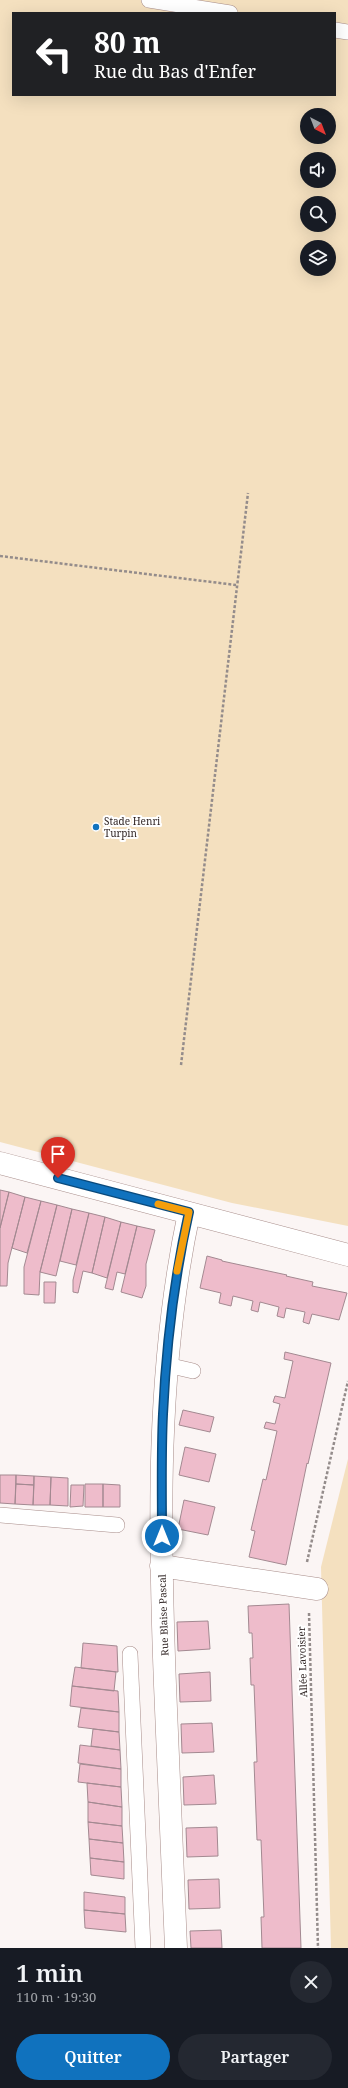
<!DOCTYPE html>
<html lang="fr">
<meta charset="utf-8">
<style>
:root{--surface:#171b24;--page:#242831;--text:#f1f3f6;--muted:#9ea1a6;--accent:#1072be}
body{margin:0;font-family:"Noto Serif",serif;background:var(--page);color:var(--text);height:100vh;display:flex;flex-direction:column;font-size:15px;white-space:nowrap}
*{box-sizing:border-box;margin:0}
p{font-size:13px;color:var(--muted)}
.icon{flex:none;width:22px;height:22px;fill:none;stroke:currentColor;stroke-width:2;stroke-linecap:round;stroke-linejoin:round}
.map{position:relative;height:1948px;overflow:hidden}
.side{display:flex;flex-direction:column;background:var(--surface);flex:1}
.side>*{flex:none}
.guide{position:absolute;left:12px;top:12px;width:324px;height:84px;border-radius:0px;box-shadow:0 4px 16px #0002;background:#202124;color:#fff;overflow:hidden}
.needle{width:26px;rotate:138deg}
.buttons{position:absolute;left:300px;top:108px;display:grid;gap:8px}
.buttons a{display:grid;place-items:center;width:36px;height:36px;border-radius:50%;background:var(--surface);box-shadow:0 4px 16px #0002;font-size:20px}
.pin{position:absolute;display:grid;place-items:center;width:34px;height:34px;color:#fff;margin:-41px -17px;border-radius:50% 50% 50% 0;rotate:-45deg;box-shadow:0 0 4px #0007}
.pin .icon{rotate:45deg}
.me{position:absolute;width:44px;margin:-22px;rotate:0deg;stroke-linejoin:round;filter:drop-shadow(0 0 3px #0008)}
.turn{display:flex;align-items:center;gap:14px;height:84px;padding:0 16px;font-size:18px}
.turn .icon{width:52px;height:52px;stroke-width:2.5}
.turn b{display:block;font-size:28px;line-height:34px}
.round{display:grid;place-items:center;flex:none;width:42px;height:42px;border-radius:21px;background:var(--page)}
.overview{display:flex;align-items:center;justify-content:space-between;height:68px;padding:0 16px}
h1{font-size:24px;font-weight:600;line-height:30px}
.primary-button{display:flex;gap:8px;margin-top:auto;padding:8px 16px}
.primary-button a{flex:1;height:46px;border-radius:24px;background:var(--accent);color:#fff;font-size:16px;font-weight:600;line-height:46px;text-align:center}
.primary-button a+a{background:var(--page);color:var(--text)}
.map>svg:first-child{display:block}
</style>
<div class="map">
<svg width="348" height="1948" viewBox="0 0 348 1948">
<rect width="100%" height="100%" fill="#fbf5f4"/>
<path fill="#f4e0bf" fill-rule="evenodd" d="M0 0H348V1226L232 1203 0 1142ZM13 13H335V95H13ZM307 115H329V137H307ZM307 159H329V181H307ZM307 203H329V225H307ZM307 247H329V269H307Z
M348 1459V1948H331L321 1567Z"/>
<path fill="#eebccb" stroke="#a38991" d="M0 1190 9 1192 0 1228Z
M9 1192 25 1197 8 1263 7 1286H0V1228Z
M25 1197 41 1201 27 1253 12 1248Z
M41 1201 57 1205 40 1272 39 1295 24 1294V1267Z
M57 1205 72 1209 56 1276 40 1272Z
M72 1209 89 1213 76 1265 60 1261Z
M89 1213 105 1217 92 1273 83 1271 78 1293 73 1292V1280Z
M105 1217 121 1222 107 1278 92 1273Z
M121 1222 137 1226 125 1274 117 1272 113 1290 105 1288Z
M137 1226 155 1230 146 1264V1286L142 1298 121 1292Z
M207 1256 222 1260V1261L287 1275 286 1276 313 1282 312 1286 347 1293 339 1320 312 1314 309 1324 303 1322 305 1312 286 1308 284 1318 277 1316 279 1307 260 1302 258 1312 251 1310 253 1301 233 1296 231 1306 219 1303 221 1293 200 1288Z
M44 1282H56L55 1303H44Z
M285 1352 331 1363 308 1464 307 1463 286 1565 249 1557 255 1531 251 1530 263 1479 266 1480 277 1431 264 1428 266 1422 275 1424 280 1404 273 1402 275 1396 285 1398 293 1361 284 1359Z
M183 1410 214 1417 210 1432 179 1425Z
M185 1447 216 1454 209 1482 179 1475Z
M0 1475H16L15 1504 0 1503Z
M16 1475 34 1476V1485L16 1484Z
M34 1476 51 1477 50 1505H33Z
M51 1477 68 1478V1506L50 1505Z
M16 1484 34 1485 33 1505 15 1504Z
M85 1484H103V1507H85Z
M103 1484 120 1485V1507H103Z
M71 1485H84L83 1506 70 1507Z
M184 1500 215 1507 208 1535 178 1529Z
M289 1604 301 1948H262L261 1917H264L261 1840H257L254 1762H257L254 1685H251L250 1658H253L252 1633H249L248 1606Z
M208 1621 210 1649 178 1651 177 1622Z
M83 1643 117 1646 118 1672 81 1668Z
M75 1667 116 1672 114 1691 72 1686Z
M210 1672 211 1701 180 1702 179 1674Z
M72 1686 118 1691 119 1712 70 1706Z
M81 1708 119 1712V1732L78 1727Z
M212 1723 214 1752 182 1753 181 1724Z
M93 1729 119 1732 120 1750 91 1746Z
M80 1745 120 1750 121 1769 78 1763Z
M80 1764 121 1769V1787L78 1782Z
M214 1775 216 1804 184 1805 183 1777Z
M87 1783 121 1787 122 1807 88 1802Z
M88 1802 122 1807V1826L88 1822Z
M88 1822 122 1826 123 1843 89 1839Z
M217 1827 218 1856 187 1857 186 1828Z
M89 1839 123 1843 124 1862 90 1858Z
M90 1858 124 1862V1879L91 1875Z
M219 1879 220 1908 189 1909 188 1880Z
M84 1892 125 1897V1914L84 1910Z
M84 1910 125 1914 126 1932 85 1928Z
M221 1930 222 1948H191L190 1931Z"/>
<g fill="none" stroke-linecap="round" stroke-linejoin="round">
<defs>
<path id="service" d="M149 0 230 13
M335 30 348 32
M167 1365 193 1371
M0 1515 117 1525
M130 1654 143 1948"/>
<path id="minor" d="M0 1163 348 1255
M161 1566 317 1589
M176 1948C172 1860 169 1773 165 1685 159 1527 156 1368 189 1213"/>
</defs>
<use href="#service" stroke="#a88d8a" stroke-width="16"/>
<use href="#minor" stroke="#a88d8a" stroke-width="23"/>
<path stroke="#948c8b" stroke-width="2.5" stroke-dasharray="3 2" stroke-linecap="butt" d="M0 556 236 585
M181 1065 248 493
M307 1562 348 1381
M309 1613 318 1948"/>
<use href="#service" stroke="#fff" stroke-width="15"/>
<use href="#minor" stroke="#fff" stroke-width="22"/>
</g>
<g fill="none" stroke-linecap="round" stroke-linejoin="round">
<defs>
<path id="route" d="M58 1178 189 1212C174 1279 166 1347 163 1414 161 1455 162 1496 162 1536"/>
</defs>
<use href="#route" stroke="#0a4a7c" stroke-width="10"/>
<use href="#route" stroke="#1072be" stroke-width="7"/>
<path stroke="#f59e0b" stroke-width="7" d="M158 1204 189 1212 177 1271"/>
</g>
<circle fill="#1072be" stroke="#fff" stroke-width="1.5" cx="96" cy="827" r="4"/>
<g text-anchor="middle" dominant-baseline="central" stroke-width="4" stroke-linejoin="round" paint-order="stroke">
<g font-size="10" fill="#322726" stroke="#fff" text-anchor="start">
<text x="104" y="821">Stade Henri<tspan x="104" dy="12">Turpin</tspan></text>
</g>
<g font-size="10" fill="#322726" stroke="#fff">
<text transform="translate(163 1615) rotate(-92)">Rue Blaise Pascal</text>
<text transform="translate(302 1662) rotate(-92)">Allée Lavoisier</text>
</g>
</g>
</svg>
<div class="buttons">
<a><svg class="needle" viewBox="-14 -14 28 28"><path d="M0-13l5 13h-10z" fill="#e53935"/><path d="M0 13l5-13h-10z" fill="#9ea1a6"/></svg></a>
<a><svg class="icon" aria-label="sound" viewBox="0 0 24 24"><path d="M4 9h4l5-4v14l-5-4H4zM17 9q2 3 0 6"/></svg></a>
<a><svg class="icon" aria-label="search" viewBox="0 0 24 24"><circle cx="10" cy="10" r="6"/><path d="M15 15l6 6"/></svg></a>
<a><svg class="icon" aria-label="layers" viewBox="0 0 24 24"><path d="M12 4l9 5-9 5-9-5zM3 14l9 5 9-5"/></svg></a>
</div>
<div class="pin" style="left:58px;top:1178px;background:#d93025"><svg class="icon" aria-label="arrive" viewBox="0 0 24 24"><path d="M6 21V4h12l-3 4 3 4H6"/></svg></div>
<svg class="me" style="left:162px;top:1536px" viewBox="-20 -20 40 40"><circle r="17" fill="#1072be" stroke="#fff" stroke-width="3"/><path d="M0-11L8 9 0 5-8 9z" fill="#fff"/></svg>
<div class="guide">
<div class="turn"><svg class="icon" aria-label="left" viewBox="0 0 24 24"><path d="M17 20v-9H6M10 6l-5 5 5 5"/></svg><div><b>80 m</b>Rue du Bas d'Enfer</div></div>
</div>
</div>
<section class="side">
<div class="overview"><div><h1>1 min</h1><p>110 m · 19:30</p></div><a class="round"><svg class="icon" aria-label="close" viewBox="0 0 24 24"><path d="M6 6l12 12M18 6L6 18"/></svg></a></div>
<div class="primary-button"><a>Quitter</a><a>Partager</a></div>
</section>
